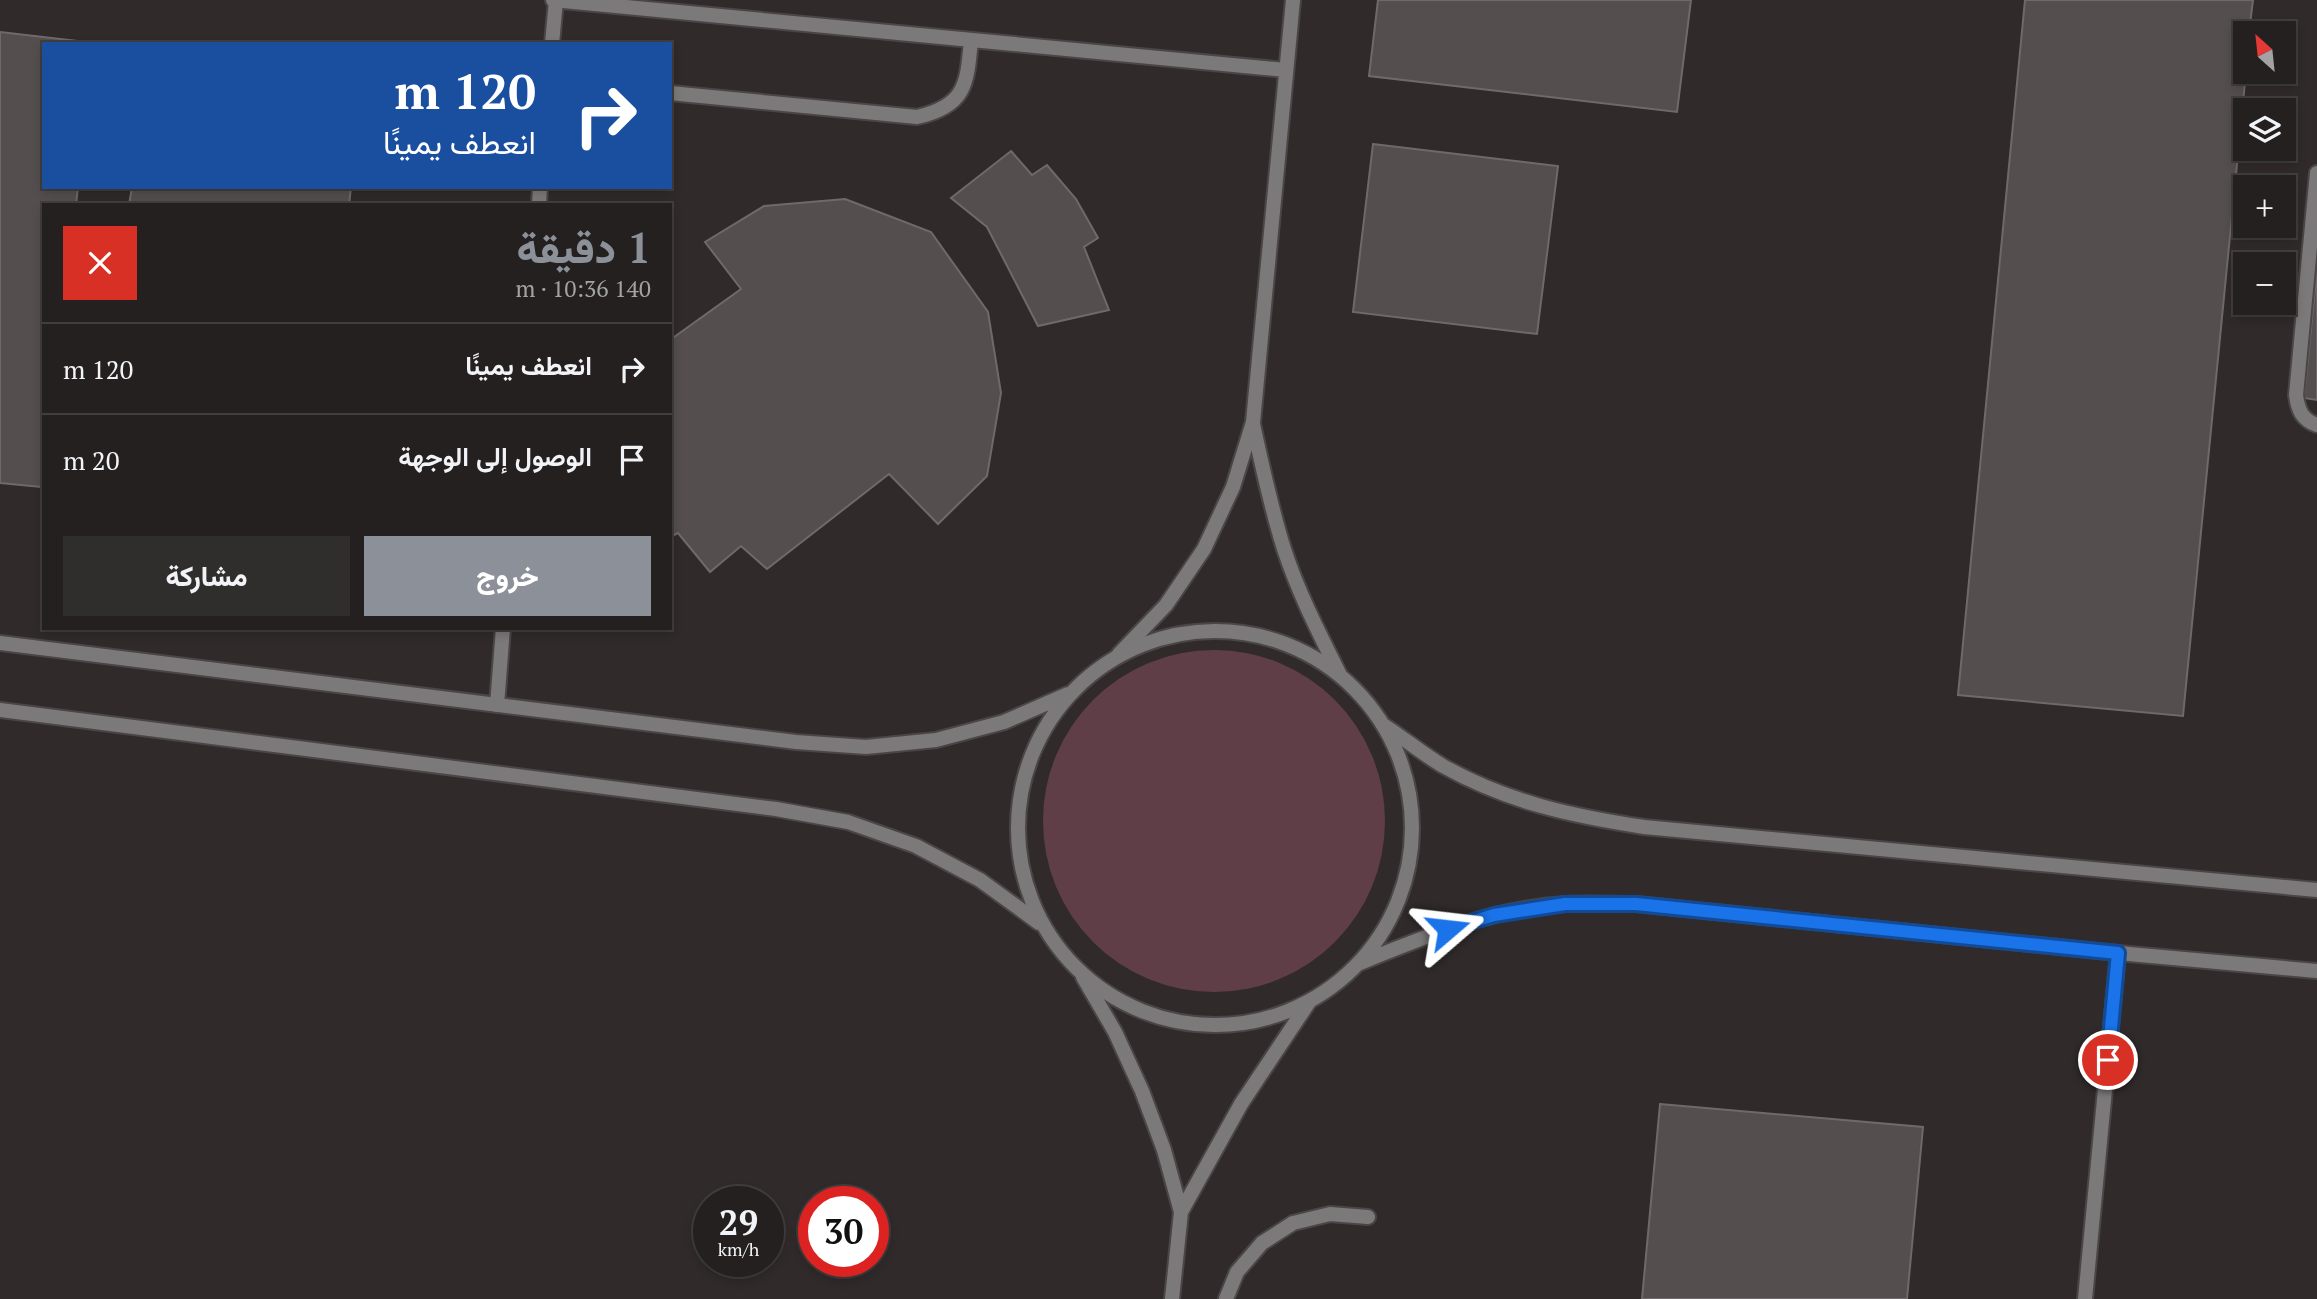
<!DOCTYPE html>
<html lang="ar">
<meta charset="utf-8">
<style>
:root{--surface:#242020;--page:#302d2d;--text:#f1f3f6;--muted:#a3a3a5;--line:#413e3e;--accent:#8c9099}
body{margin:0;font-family:"PT Serif",Vazirmatn,serif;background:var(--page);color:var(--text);direction:rtl;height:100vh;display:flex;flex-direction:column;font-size:26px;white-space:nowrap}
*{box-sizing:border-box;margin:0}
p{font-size:23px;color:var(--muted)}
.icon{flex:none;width:38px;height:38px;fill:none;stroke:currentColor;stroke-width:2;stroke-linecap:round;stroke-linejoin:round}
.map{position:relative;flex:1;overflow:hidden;direction:ltr}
.details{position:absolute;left:42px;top:203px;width:630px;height:427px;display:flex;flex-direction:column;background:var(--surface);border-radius:0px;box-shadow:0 4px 10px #0003,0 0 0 2px var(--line);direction:rtl}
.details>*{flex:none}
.top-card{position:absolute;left:42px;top:42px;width:630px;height:147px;border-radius:0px;box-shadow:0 4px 10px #0003,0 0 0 2px var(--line);direction:rtl;background:#1a4fa0;color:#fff;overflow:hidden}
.needle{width:46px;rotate:333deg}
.tools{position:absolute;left:2233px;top:21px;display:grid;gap:14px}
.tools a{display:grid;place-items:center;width:63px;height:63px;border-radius:0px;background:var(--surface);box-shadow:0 4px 10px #0003,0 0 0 2px var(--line);font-size:35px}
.speed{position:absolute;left:693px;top:1186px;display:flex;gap:14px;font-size:35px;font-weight:700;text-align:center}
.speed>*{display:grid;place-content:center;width:91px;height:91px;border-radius:50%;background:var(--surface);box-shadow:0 4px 10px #0003,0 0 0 2px var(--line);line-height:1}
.speed small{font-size:18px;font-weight:400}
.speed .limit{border:10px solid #d22;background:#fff;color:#111}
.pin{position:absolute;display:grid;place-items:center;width:60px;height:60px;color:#fff;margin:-30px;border:4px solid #fff;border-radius:50%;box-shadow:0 2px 7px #0007}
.me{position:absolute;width:77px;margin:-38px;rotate:73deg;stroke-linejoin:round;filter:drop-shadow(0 0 5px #0008)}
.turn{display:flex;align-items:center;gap:24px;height:147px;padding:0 21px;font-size:32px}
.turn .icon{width:91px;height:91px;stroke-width:2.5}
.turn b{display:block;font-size:49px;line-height:60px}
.round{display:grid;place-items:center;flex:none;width:74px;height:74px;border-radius:0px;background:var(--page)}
.headline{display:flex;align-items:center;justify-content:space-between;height:119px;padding:0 21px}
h1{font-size:42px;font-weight:800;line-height:52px;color:var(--accent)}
.action{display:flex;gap:14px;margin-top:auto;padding:14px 21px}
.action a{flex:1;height:80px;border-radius:0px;background:var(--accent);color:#fff;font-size:28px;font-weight:800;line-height:80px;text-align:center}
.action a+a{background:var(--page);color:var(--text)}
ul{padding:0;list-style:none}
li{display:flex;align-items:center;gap:21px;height:91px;padding:0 21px;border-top:2px solid var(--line)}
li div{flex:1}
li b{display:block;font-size:26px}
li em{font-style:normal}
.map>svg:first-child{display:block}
</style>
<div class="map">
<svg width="2317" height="1299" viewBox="0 0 2317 1299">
<rect width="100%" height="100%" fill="#302a2b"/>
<path fill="#603e48" d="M1043 821a171 171 0 1 1 342 0a171 171 0 1 1-342 0Z"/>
<path fill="#544e4f" stroke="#70696b" stroke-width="2" d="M1378 0H1691L1677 112 1369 76Z
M2025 0H2253L2249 33H2245L2246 72 2183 716 1958 695Z
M0 32 95 43 44 44V187H78L76 205H44V467L41 487 0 483Z
M1373 144 1558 166 1537 334 1353 312Z
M1011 151 1032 175 1047 165 1076 199 1098 238 1084 247 1109 310 1038 326 987 227 951 198Z
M132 187H351L349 205H129Z
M845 199 931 232 988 312 1001 393 987 476 938 524 889 474 767 569 741 546 710 572 678 533 670 537V340L741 289 705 242 764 206Z
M2317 269V400L2304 398Z
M1660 1104 1923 1127 1907 1299H1642Z"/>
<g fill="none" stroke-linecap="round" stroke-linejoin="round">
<defs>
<path id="service" d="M553 0 1286 70
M552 44 556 0
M670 93 917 117C966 106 967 84 971 40
M2317 173 2296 395C2298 410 2302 420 2317 425
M539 205 540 187
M1253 424C1262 466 1271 508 1284 549 1298 592 1319 633 1339 673
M1119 654 1166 605 1204 549 1233 487 1253 422 1293 0
M497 705 503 628
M1083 977 1115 1032 1142 1091 1164 1150 1181 1212 1172 1299
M1181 1212 1241 1104 1309 1002
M1226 1299 1237 1272 1262 1243 1293 1223 1330 1214 1368 1217
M2085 1299 2118 953"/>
<path id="minor" d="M1018 828a197 197 0 1 1 394 0a197 197 0 1 1-394 0Z
M0 643 796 742 866 747 936 740 1004 722 1068 694
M0 710 776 809 848 822 916 846 980 880 1039 923
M1385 726C1405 739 1423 754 1443 766 1507 802 1572 816 1644 827L2317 890
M1360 963C1426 936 1494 908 1566 904 1589 903 1613 904 1636 904L2118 953 2317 971"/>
</defs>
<use href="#service" stroke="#4a4546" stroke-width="18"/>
<use href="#minor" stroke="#4a4546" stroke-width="18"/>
<use href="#service" stroke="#7c797a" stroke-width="14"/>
<use href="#minor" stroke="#7c797a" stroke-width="14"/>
</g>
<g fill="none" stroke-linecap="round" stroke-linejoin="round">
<defs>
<path id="route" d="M1448 929 1494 915 1565 904H1636L2118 953 2108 1060"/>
</defs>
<use href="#route" stroke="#114b97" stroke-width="18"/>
<use href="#route" stroke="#1a73e8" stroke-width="12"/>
</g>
</svg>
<div class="tools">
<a><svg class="needle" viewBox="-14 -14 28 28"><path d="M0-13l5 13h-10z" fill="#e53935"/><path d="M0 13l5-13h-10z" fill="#a3a3a5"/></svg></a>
<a><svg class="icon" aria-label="layers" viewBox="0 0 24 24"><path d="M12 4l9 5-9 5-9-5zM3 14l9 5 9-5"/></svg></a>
<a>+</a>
<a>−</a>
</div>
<div class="speed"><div>29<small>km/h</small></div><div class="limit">30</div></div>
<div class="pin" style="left:2108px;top:1060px;background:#d93025"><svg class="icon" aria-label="arrive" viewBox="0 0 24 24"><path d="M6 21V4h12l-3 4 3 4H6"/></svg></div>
<svg class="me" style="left:1448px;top:929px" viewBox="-20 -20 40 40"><path d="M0-17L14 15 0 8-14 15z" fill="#1a73e8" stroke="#fff" stroke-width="4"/></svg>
<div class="top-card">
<div class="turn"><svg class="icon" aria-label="right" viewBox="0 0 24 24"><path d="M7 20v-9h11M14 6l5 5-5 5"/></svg><div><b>120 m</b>انعطف يمينًا</div></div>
</div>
<section class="details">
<div class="headline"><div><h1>1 دقيقة</h1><p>140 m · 10:36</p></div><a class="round" style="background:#d93025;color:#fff"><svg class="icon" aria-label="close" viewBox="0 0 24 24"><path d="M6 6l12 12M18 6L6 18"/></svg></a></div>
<ul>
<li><svg class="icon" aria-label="right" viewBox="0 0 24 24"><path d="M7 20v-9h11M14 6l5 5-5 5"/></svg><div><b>انعطف يمينًا</b></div><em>120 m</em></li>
<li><svg class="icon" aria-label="arrive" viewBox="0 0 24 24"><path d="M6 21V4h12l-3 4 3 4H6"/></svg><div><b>الوصول إلى الوجهة</b></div><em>20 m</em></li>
</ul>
<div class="action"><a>خروج</a><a>مشاركة</a></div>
</section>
</div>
